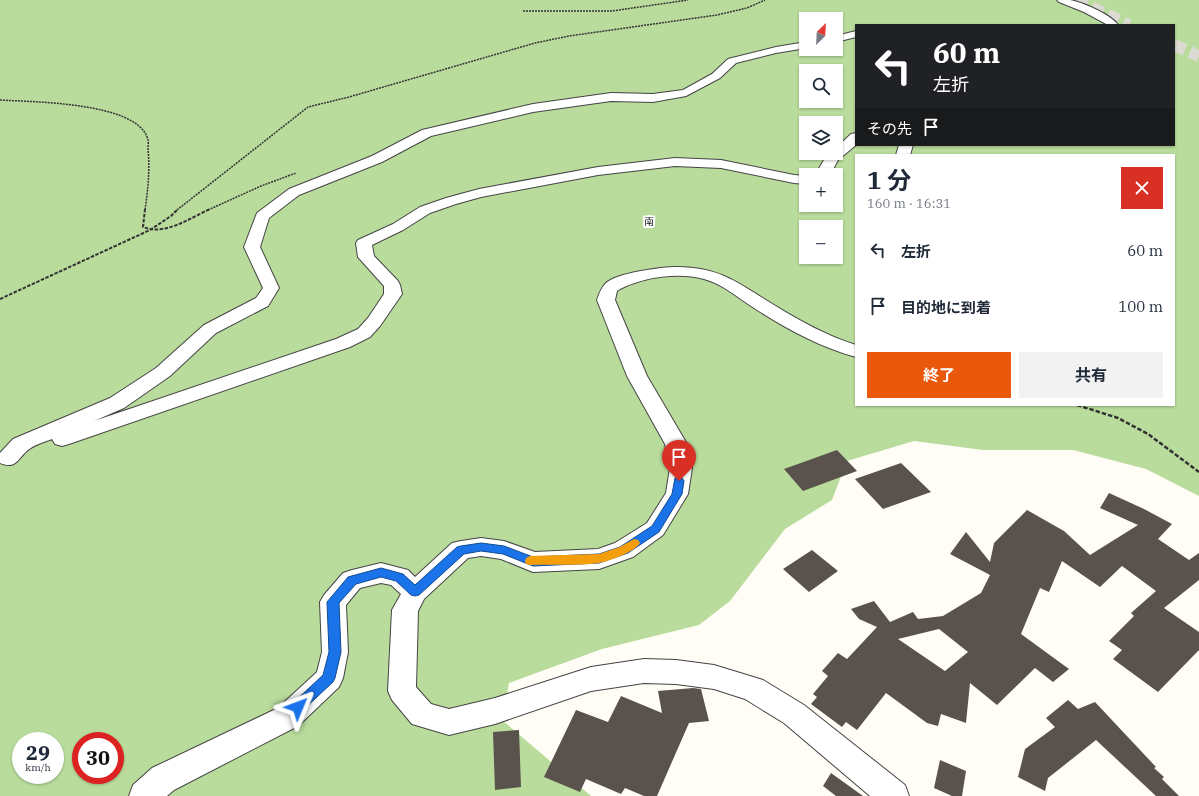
<!DOCTYPE html>
<html lang="ja">
<meta charset="utf-8">
<style>
:root{--surface:#fff;--page:#f2f2f3;--text:#1f2937;--muted:#747a83;--accent:#ea580c}
body{margin:0;font-family:"IBM Plex Serif","Noto Sans JP",serif;background:var(--page);color:var(--text);height:100vh;display:flex;flex-direction:column;font-size:15px;white-space:nowrap}
*{box-sizing:border-box;margin:0}
p{font-size:13px;color:var(--muted)}
.icon{flex:none;width:22px;height:22px;fill:none;stroke:currentColor;stroke-width:2;stroke-linecap:round;stroke-linejoin:round}
.map{position:relative;flex:1;overflow:hidden}
.drawer{position:absolute;left:855px;top:154px;width:320px;height:252px;display:flex;flex-direction:column;background:var(--surface);border-radius:0px;box-shadow:0 1px 3px #0004}
.drawer>*{flex:none}
.guide{position:absolute;left:855px;top:24px;width:320px;height:122px;border-radius:0px;box-shadow:0 1px 3px #0004;background:#202124;color:#fff;overflow:hidden}
.needle{width:26px;rotate:24deg}
.tools{position:absolute;left:799px;top:12px;display:grid;gap:8px}
.tools a{display:grid;place-items:center;width:44px;height:44px;border-radius:0px;background:var(--surface);box-shadow:0 1px 3px #0004;font-size:20px}
.speed{position:absolute;left:12px;top:732px;display:flex;gap:8px;font-size:20px;font-weight:700;text-align:center}
.speed>*{display:grid;place-content:center;width:52px;height:52px;border-radius:50%;background:var(--surface);box-shadow:0 1px 3px #0004;line-height:1}
.speed small{font-size:10px;font-weight:400}
.speed .limit{border:6px solid #d22;background:#fff;color:#111}
.pin{position:absolute;display:grid;place-items:center;width:34px;height:34px;color:#fff;margin:-41px -17px;border-radius:50% 50% 50% 0;rotate:-45deg;box-shadow:0 0 4px #0007}
.pin .icon{rotate:45deg}
.me{position:absolute;width:44px;margin:-22px;rotate:46deg;stroke-linejoin:round;filter:drop-shadow(0 0 3px #0008)}
.turn{display:flex;align-items:center;gap:14px;height:84px;padding:0 12px;font-size:18px}
.turn .icon{width:52px;height:52px;stroke-width:2.5}
.turn b{display:block;font-size:28px;line-height:34px}
.then{display:flex;align-items:center;height:38px;padding:0 12px;background:#0003;gap:8px;font-size:15px}
.round{display:grid;place-items:center;flex:none;width:42px;height:42px;border-radius:0px;background:var(--page)}
.headline{display:flex;align-items:center;justify-content:space-between;height:68px;padding:0 12px}
h1{font-size:24px;font-weight:700;line-height:30px}
.cta{display:flex;gap:8px;margin-top:auto;padding:8px 12px}
.cta a{flex:1;height:46px;border-radius:0px;background:var(--accent);color:#fff;font-size:16px;font-weight:700;line-height:46px;text-align:center}
.cta a+a{background:var(--page);color:var(--text)}
ul{padding:0;list-style:none}
li{display:flex;align-items:center;gap:12px;height:56px;padding:0 12px}
li div{flex:1}
li b{display:block;font-size:15px}
li em{font-style:normal}
.map>svg:first-child{display:block}
</style>
<div class="map">
<svg width="1199" height="796" viewBox="0 0 1199 796">
<rect width="100%" height="100%" fill="#fffdf5"/>
<path fill="#b9dc9c" fill-rule="evenodd" d="M0 0H1199V496L1146 469 1073 450H983L914 441 847 461 832 500 785 529 730 601 699 625 602 649 509 683 502 720 591 796H0ZM806 19H836V49H806ZM856 25H1174V145H856ZM806 71H836V101H806ZM806 123H836V153H806ZM856 155H1174V405H856ZM806 175H836V205H806ZM806 227H836V257H806ZM21 741H55V775H21ZM81 741H115V775H81Z"/>
<path fill="#5a524d" fill-rule="evenodd" d="M837 450 857 471 803 491 784 469Z
M901 463 931 492 883 509 855 479Z
M1109 493 1144 509 1172 524 1158 539 1189 560 1199 553V580L1164 608 1199 632V650L1158 692 1113 659 1122 650 1109 641 1134 616 1131 613 1156 591 1122 566 1100 587 1062 561 1049 592 1040 588 1021 634 1069 669 1053 682 1035 668 997 705 970 683 966 723 941 714 938 726 927 723 886 693 857 730 846 722 842 727 811 704 817 697 813 694 828 676 822 671 838 653 847 659 877 627 859 619 851 609 874 601 890 622 913 612 918 619 943 616 981 593 990 575 950 554 966 532 990 562 994 543 1027 510 1064 531 1090 555 1138 525 1100 508ZM939 629 968 652 945 671 898 639Z
M812 550 838 571 809 592 783 569Z
M693 688 701 689 709 721 689 723 657 796H644L625 788 621 794 586 779 580 792 544 777 576 710 608 722 621 696 662 713 658 691Z
M1068 700 1078 709 1095 702 1156 767 1154 768 1164 777 1162 779 1179 796H1156L1096 740 1048 778 1045 791 1018 777 1025 749 1055 727 1046 718Z
M519 730 521 787 495 790 493 732Z
M940 760 966 771 962 796H952L934 788Z
M831 773 863 796H836L823 786Z"/>
<g fill="none" stroke-linecap="round" stroke-linejoin="round">
<path stroke="#dbdad3" stroke-width="12" stroke-dasharray="12 5.5" stroke-linecap="butt" d="M1076 0 1129 25
M1174 45 1199 56"/>
<defs>
<path id="minor" d="M1057 0C1062 0 1066 0 1070 0 1082 2 1112 15 1118 25H1108L1084 12 1059 2Z
M856 31V37L836 42V36Z
M806 42V48L776 53 736 63 720 78 686 96 653 102 611 101 533 112 431 136 382 162 299 195 269 218 260 247 279 288 268 306 216 333 170 376 124 408 94 421 336 339 358 329 368 318 384 294V286L358 257 356 243 358 240 393 224 420 207 446 198 479 189 598 167 675 158 721 160 794 175 806 176V184L794 183 721 168 675 166 598 175 481 197 456 204 430 213 403 230 372 245 374 256 398 281 400 285 402 294 380 326 370 337 350 347 69 444 62 446 55 444 52 439C44 442 34 445 28 450 18 458 16 470 0 463V453L13 439 110 398 156 368 204 325 256 298 263 288 244 247 257 213 289 189 372 156 422 130 533 104 611 93 653 94 683 90 712 74 728 59 776 47Z
M856 133V145L838 160 830 175H815L827 155 830 153H836V148L851 134Z
M899 145H913L910 155H896Z
M677 267C721 267 739 284 774 305 800 321 827 336 856 345V357C819 347 787 329 754 308 738 298 723 284 704 279 678 272 644 277 620 289L617 291 615 300 647 376 687 444 692 468 688 494 663 535 633 557 599 569 533 572 501 559 481 556 468 558 424 599 418 611 416 687 431 704 449 709 495 698 591 667 644 659 676 660 714 665 763 680 804 705 905 785 909 796H870L784 723 745 699 714 689 676 684 644 683 591 691 495 724 449 735 412 724 392 700 388 691 392 610 401 594 391 585 381 583 360 588 346 605 348 652 343 678 339 687 298 726 174 790 167 796H129L133 785 152 768 278 708 317 672 322 652 320 602 324 595 343 573 352 570 381 563 408 570 415 577 452 543 461 541 481 538 504 541 535 552 598 549 615 543 647 523 666 493 670 468 665 444 627 376 597 300C599 294 601 288 606 283 617 273 661 267 677 267Z"/>
</defs>
<use href="#minor" stroke="#444" stroke-width="2"/>
<path stroke="#333" stroke-width="1.5" stroke-dasharray="2 1" stroke-linecap="butt" d="M523 11H612L688 0
M0 100C32 102 134 102 147 137 149 140 148 145 148 149 150 170 148 189 145 210
M177 210 308 107 349 97 535 43 569 36 717 15 747 8 765 0
M208 210 261 186 296 173"/>
<path stroke="#333" stroke-width="2" stroke-dasharray="3.5 1.5" stroke-linecap="butt" d="M145 209 143 227C165 236 190 218 210 209
M0 299 150 230 171 216 178 209"/>
<path stroke="#333" stroke-width="2.5" stroke-dasharray="4.5 2" stroke-linecap="butt" d="M1077 405 1118 418 1148 434 1199 472"/>
<use href="#minor" fill="#fff" fill-rule="evenodd"/>
</g>
<path fill="#1a73e8" stroke="#114b97" d="M679 477 682 478 684 481 682 494 659 532 628 553 599 563 533 566 503 554 481 551 464 554 419 595 415 596 411 595 396 581 381 577 356 584 339 603 341 652 335 678 333 682 302 711 298 713 293 711 291 707 293 703 323 675 329 652 327 602 348 577 381 568 403 574 415 585 457 547 461 546 481 543 504 546 533 557 599 554 620 547 652 526 672 494 675 478Z"/>
<path fill="#f59e0b" d="M634 539 638 540 640 543C635 552 609 561 599 563 578 566 552 564 530 565L526 564 525 561 526 558 530 556 599 554 620 547Z"/>
<g text-anchor="middle" dominant-baseline="central" stroke-width="4" stroke-linejoin="round" paint-order="stroke">
<g font-size="10" fill="#111" stroke="#fff">
<text x="649" y="221">南</text>
</g>
</g>
</svg>
<div class="tools">
<a><svg class="needle" viewBox="-14 -14 28 28"><path d="M0-13l5 13h-10z" fill="#e53935"/><path d="M0 13l5-13h-10z" fill="#747a83"/></svg></a>
<a><svg class="icon" aria-label="search" viewBox="0 0 24 24"><circle cx="10" cy="10" r="6"/><path d="M15 15l6 6"/></svg></a>
<a><svg class="icon" aria-label="layers" viewBox="0 0 24 24"><path d="M12 4l9 5-9 5-9-5zM3 14l9 5 9-5"/></svg></a>
<a>+</a>
<a>−</a>
</div>
<div class="speed"><div>29<small>km/h</small></div><div class="limit">30</div></div>
<div class="pin" style="left:679px;top:481px;background:#d93025"><svg class="icon" aria-label="arrive" viewBox="0 0 24 24"><path d="M6 21V4h12l-3 4 3 4H6"/></svg></div>
<svg class="me" style="left:298px;top:707px" viewBox="-20 -20 40 40"><path d="M0-17L14 15 0 8-14 15z" fill="#1a73e8" stroke="#fff" stroke-width="4"/></svg>
<div class="guide">
<div class="turn"><svg class="icon" aria-label="left" viewBox="0 0 24 24"><path d="M17 20v-9H6M10 6l-5 5 5 5"/></svg><div><b>60 m</b>左折</div></div>
<div class="then">その先<svg class="icon" aria-label="arrive" viewBox="0 0 24 24"><path d="M6 21V4h12l-3 4 3 4H6"/></svg></div>
</div>
<section class="drawer">
<div class="headline"><div><h1>1 分</h1><p>160 m · 16:31</p></div><a class="round" style="background:#d93025;color:#fff"><svg class="icon" aria-label="close" viewBox="0 0 24 24"><path d="M6 6l12 12M18 6L6 18"/></svg></a></div>
<ul>
<li><svg class="icon" aria-label="left" viewBox="0 0 24 24"><path d="M17 20v-9H6M10 6l-5 5 5 5"/></svg><div><b>左折</b></div><em>60 m</em></li>
<li><svg class="icon" aria-label="arrive" viewBox="0 0 24 24"><path d="M6 21V4h12l-3 4 3 4H6"/></svg><div><b>目的地に到着</b></div><em>100 m</em></li>
</ul>
<div class="cta"><a>終了</a><a>共有</a></div>
</section>
</div>
